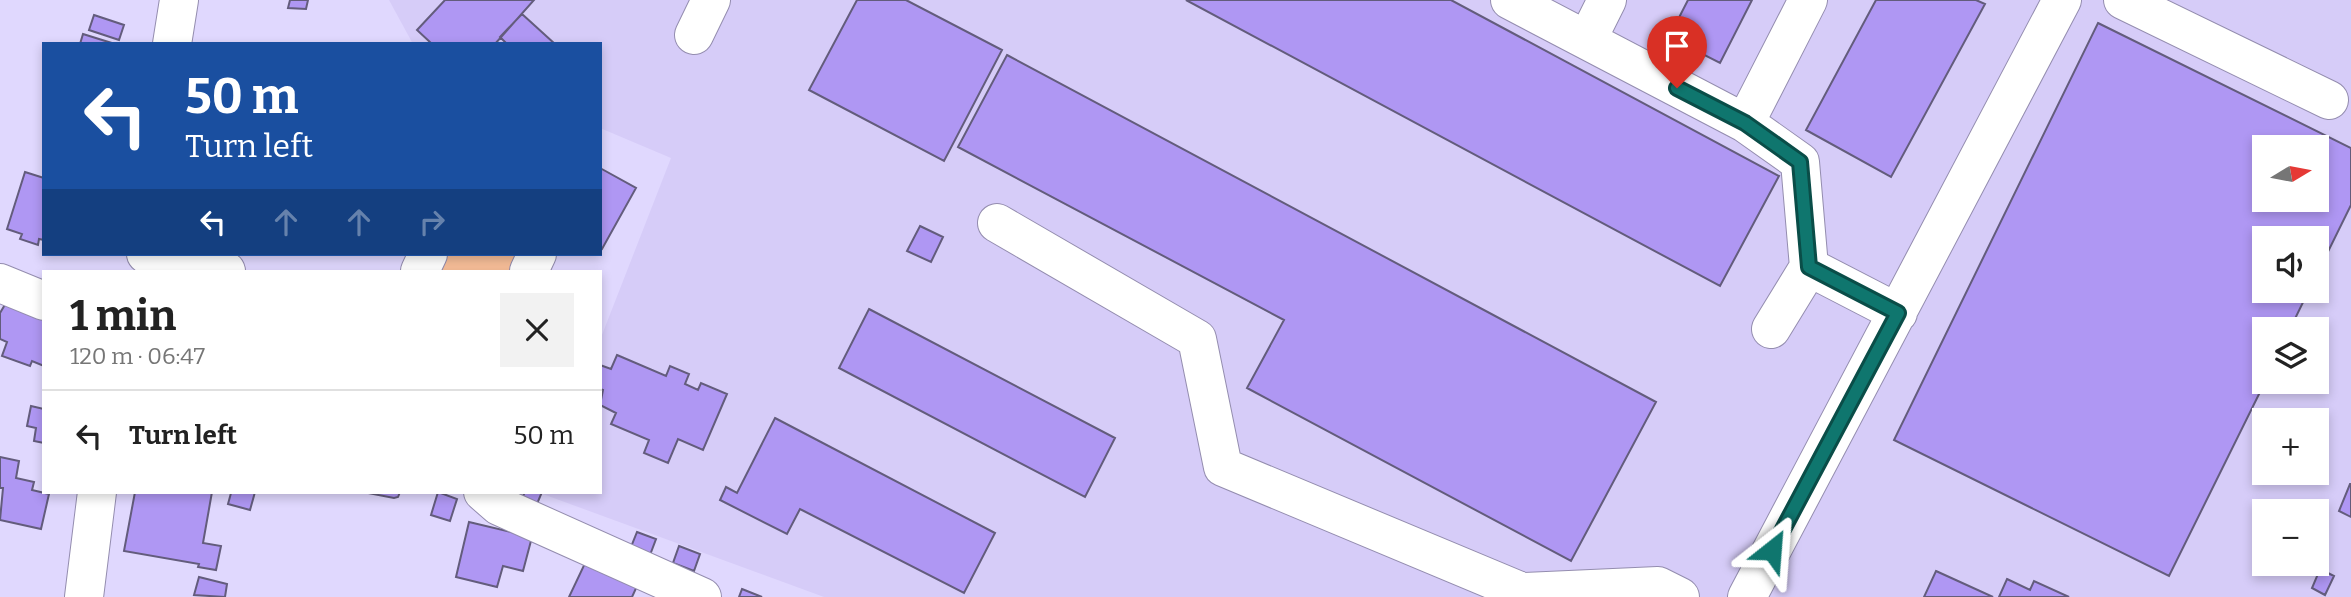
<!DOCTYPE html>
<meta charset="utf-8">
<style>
:root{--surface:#fff;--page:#f2f2f2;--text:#222;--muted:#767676;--line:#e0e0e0}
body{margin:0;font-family:Bitter,serif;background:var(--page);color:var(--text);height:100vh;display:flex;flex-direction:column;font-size:26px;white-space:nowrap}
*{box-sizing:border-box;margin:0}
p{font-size:23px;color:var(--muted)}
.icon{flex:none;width:38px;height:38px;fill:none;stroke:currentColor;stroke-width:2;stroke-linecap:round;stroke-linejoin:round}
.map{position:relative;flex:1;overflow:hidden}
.sheet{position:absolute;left:42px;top:270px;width:560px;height:224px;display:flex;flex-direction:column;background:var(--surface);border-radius:0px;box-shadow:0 4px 10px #0003}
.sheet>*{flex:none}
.hud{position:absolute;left:42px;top:42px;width:560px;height:214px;border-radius:0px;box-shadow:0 4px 10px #0003;background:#1a4fa0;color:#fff;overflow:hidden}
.needle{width:46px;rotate:80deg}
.controls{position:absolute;left:2252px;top:135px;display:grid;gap:14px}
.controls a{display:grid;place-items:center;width:77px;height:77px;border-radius:0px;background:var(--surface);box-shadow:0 4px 10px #0003;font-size:35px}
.pin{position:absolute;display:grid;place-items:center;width:60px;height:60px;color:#fff;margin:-72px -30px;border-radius:50% 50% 50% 0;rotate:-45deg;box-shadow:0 0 7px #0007}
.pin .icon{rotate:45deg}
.me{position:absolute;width:77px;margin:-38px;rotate:28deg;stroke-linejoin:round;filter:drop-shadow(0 0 5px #0008)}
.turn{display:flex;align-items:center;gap:24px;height:147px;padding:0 28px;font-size:32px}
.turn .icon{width:91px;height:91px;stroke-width:2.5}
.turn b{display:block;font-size:49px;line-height:60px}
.lanes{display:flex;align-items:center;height:66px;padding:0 28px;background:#0003;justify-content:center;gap:35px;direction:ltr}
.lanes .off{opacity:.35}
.round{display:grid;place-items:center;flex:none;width:74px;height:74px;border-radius:0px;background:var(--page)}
.summary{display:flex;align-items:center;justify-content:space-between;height:119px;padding:0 28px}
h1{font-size:42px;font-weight:700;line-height:52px}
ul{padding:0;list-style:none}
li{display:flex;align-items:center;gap:21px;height:91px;padding:0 28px;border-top:2px solid var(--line)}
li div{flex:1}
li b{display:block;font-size:26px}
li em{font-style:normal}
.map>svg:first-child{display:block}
</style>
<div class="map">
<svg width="2351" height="597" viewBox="0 0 2351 597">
<rect width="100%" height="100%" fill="#e0d8fe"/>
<path fill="#d6ccf8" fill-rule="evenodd" d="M389 0H2351V597H824L540 493 600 492V340L671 158 600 128V44H413ZM2264 147H2317V200H2264ZM2264 238H2317V290H2264ZM2264 329H2317V382H2264ZM2264 420H2317V472H2264ZM2264 511H2317V564H2264Z"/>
<path fill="#f8bf99" d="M438 254H528L519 271H430Z"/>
<path fill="#af97f3" stroke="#635c7c" stroke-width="2" fill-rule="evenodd" d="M290 0H308L306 9 288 8Z
M445 0H534L495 44H432L417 30Z
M857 0H906L1002 50 944 161 809 90Z
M1186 0H1451L1779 176 1720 286Z
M1688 0H1752L1720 63 1669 37Z
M1876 0H1976L1985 4 1891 177 1806 130Z
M522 14 555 44H507L500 37Z
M94 15 124 25 119 40 89 30Z
M2098 23 2351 148V205L2317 274V238H2264V290H2309L2290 329H2264L2265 382 2169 576 1894 440ZM2264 147H2317V200H2264Z
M83 34 115 44H80Z
M1007 55 1656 402 1571 561 1247 388 1284 320 958 147Z
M600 168 636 188 602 249 600 248Z
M25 172 44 178V240L39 239 38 245 20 239 22 234 7 229Z
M920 226 943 237 931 262 907 251Z
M6 303 44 317V366L32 361 30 366 2 356 7 342 0 339V313Z
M869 309 1115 438 1085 497 839 368Z
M617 355 666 376 670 366 689 374 685 384 698 390 701 383 727 394 703 450 678 439 668 463 644 453 649 440 611 424 616 413 600 405 603 390 600 389V365L611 369Z
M31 406 44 409V443L34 441 36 428 27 426Z
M775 418 995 533 964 593 800 509 787 534 720 500 726 487 737 493Z
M0 457 19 461 16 478 34 482 32 490 49 494 41 529 0 520 3 488H0Z
M2350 484H2351V517L2339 511Z
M135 492H212L203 543 221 546 216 570 198 567 199 564 124 551Z
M225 492H255L250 510 228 504 231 493Z
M363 492H400L398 497 394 498Z
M438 492 457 499 450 521 431 515Z
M525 492H542L537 504 522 498Z
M469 522 532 537 523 571 503 566 497 587 456 577Z
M637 532 656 539 650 555 631 547Z
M679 546 700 554 694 571 673 563Z
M587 559 638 584 632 597H569Z
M2320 569 2334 576 2325 595 2312 588Z
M1936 571 1993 597H1924Z
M199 577 227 584 225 597 194 595Z
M2007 579 2030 590 2034 581 2069 597H1999Z
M742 589 762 597H739Z"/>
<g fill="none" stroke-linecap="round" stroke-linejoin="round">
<defs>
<path id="minor" d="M1510 0 1745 123 1800 162 1809 267 1771 329
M2123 0 2329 100
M694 35 711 0
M1587 40 1607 0
M172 44 179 0
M1745 123 1808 0
M997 223 1197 339 1223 467 1522 592 1658 586 1680 597
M146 254 226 271
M1809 267 1898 313
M420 271 428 254
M529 271 537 254
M0 283 44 301
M483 492 499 506 702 597
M84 597 97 492
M1747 597 2062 0"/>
</defs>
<use href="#minor" stroke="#948daf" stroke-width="40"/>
<use href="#minor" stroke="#fff" stroke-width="38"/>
</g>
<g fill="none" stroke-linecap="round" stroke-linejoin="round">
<defs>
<path id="route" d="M1677 88 1745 123 1800 162 1809 267 1898 313 1772 550"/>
</defs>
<use href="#route" stroke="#0a4d48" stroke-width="18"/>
<use href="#route" stroke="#0f766e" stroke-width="12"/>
</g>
</svg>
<div class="controls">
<a><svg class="needle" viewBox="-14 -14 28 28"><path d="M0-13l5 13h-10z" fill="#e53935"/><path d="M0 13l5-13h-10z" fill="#767676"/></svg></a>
<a><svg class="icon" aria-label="sound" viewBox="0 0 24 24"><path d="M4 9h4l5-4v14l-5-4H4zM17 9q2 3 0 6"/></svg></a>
<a><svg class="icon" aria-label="layers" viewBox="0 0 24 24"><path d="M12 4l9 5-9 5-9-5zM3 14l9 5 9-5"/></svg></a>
<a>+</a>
<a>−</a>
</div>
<div class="pin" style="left:1677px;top:88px;background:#d93025"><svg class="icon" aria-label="arrive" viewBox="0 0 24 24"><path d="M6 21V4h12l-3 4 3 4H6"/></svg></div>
<svg class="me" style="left:1772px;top:550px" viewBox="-20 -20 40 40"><path d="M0-17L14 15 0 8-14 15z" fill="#0f766e" stroke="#fff" stroke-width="4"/></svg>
<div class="hud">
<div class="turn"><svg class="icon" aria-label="left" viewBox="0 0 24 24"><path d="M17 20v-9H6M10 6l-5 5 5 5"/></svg><div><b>50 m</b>Turn left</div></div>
<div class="lanes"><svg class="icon" aria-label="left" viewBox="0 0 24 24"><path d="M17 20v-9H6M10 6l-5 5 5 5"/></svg><svg class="icon off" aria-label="ahead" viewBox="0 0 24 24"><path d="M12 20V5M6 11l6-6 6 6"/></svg><svg class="icon off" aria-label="ahead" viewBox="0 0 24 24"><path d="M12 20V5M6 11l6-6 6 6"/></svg><svg class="icon off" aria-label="right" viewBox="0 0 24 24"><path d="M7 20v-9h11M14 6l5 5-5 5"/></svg></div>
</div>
<section class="sheet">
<div class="summary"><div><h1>1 min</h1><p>120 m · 06:47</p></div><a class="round"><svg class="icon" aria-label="close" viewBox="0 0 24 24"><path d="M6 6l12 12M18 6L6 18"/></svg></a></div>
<ul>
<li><svg class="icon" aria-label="left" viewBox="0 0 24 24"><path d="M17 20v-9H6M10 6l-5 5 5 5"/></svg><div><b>Turn left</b></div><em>50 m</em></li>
</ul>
</section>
</div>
